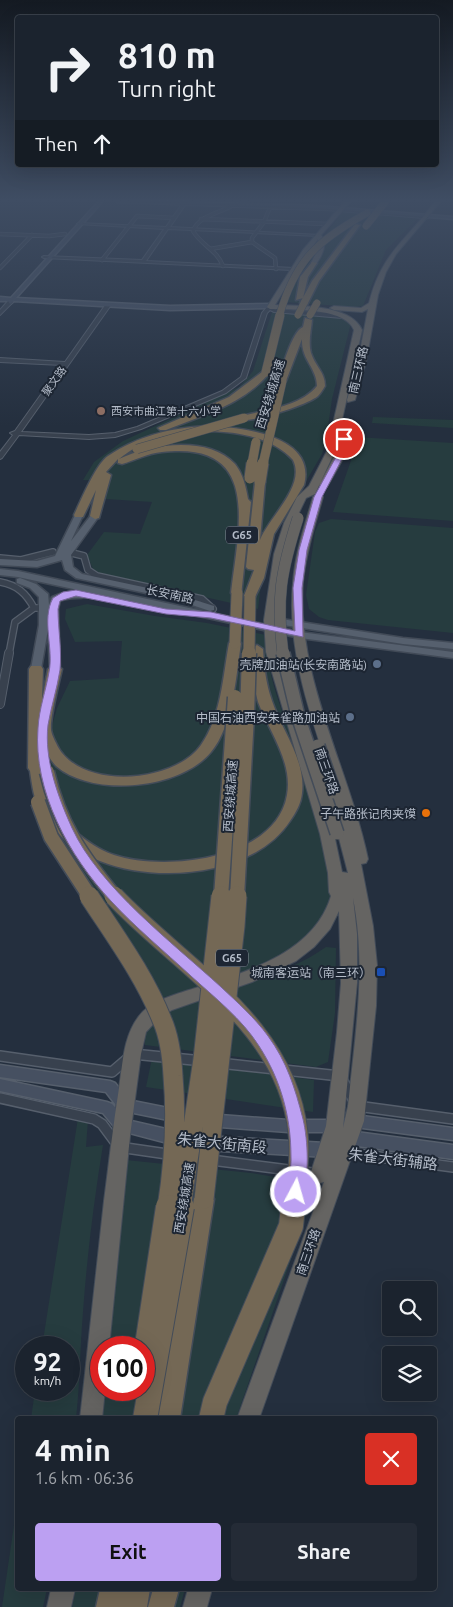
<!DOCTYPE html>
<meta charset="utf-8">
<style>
:root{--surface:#1b232e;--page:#242b36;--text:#f1f3f6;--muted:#a0a4aa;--line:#39404a;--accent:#bca0f2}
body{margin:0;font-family:Ubuntu,"Noto Sans SC",sans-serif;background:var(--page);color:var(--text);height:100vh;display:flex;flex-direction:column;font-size:19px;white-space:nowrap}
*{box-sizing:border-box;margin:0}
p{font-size:16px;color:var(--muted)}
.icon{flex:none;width:28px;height:28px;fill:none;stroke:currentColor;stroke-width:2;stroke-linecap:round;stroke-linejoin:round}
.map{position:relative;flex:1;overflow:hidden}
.panel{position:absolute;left:15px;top:1416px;width:422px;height:175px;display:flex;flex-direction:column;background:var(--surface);border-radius:5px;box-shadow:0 5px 20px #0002,0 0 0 1px var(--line)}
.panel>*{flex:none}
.banner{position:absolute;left:15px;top:15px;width:424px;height:152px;border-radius:5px;box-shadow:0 5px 20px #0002,0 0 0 1px var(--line);background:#1b232e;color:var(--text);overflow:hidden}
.fabs{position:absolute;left:382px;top:1281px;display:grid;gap:10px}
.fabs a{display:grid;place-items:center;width:55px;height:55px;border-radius:5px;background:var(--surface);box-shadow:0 5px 20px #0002,0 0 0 1px var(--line);font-size:25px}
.speed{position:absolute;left:15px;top:1336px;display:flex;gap:10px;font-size:25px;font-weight:700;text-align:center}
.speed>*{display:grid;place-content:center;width:65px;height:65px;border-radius:50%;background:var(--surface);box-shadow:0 5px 20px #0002,0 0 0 1px var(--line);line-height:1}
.speed small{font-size:12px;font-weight:400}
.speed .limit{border:8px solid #d22;background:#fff;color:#111}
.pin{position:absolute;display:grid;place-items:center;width:42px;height:42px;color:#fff;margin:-21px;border:2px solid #fff;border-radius:50%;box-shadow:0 1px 5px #0007}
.me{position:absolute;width:55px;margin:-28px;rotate:6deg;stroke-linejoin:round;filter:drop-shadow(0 0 4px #0008)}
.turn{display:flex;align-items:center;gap:18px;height:105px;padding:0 20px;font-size:22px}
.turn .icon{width:65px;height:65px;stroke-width:2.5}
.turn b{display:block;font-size:35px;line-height:42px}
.then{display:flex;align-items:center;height:48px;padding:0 20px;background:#0003;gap:10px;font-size:19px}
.round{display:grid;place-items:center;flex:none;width:52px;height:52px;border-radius:5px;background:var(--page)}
.summary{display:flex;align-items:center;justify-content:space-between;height:85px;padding:0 20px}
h1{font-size:30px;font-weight:600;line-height:38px}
.action{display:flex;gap:10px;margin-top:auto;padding:10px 20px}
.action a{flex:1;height:58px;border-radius:5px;background:var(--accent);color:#111;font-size:20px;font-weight:600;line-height:58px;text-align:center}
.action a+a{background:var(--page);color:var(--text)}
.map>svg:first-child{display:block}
</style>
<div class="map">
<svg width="453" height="1607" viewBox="0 0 453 1607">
<rect width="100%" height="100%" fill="#242f3e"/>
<path fill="#263c3f" d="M346 212 417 219 386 250 363 306 353 307 285 302 280 300 311 253 342 213Z
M272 312C299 314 327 311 351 323L332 399 326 441 322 454 273 538 261 584 258 609 101 574 93 569 87 555 104 532 140 534 152 502 106 499 104 488 106 481 83 480 94 462 123 441 239 387 253 371Z
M373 417 453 420V428L372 423Z
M356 437 453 443V521L333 512 355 449Z
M331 519 453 528V633L328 620 319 617 309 609 306 595 315 532 319 523Z
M87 604 155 616 207 623 266 635C267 692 296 738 312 791 321 822 325 856 331 888 330 899 328 912 323 922 302 960 200 985 159 999L56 837 50 763 63 759 50 733 57 708 70 681 119 678 122 641 75 642 65 619 66 609Z
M326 947 336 948 335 1013 328 1062 316 1067 145 1045V1028C157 1020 170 1007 184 1002 232 984 284 977 326 947Z
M152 1058 314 1080 313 1112 146 1087Z
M78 1118 88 1120 86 1147 103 1145C94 1200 87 1256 83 1312 80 1348 80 1383 76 1419H31L35 1390H69V1348L42 1347Z
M126 1160 251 1173 317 1184 236 1419H100L103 1390H144V1348L107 1347Z
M17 1505 18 1589H47L43 1607H2Z
M76 1589H185L180 1607H72Z"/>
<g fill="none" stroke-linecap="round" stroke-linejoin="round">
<defs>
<path id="minor-far3" d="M117 201 330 209 427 217
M271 205 264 222 252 238V242L275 258 276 269
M201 219 327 224
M0 234 49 236 65 234
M210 249 252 242
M102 260 137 216 174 218
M223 266C217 250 201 245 193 231 198 217 217 213 230 207
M0 268 32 235"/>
<path id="minor-far2" d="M72 553 84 556 88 570 97 576 202 599 213 609
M0 558 21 560 53 552
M0 582C17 585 26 593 34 608
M9 654 15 622 34 608H39"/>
<path id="minor-far1" d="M0 704 9 653"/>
<path id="minor" d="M0 1056 112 1072 133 1054 203 1061
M219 1063 340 1076 357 1106 453 1119
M0 1098 94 1119 102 1124 119 1147 174 1155
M343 1152 453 1167
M188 1157 320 1174"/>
<path id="tertiary" d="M184 201H188L170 227 320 235 318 236 168 229 146 261 294 268 292 270 44 258 42 257 44 256 142 260 164 229 77 224 79 223 166 227Z
M8 301 13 302 0 315V310Z
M106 304 111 305 21 432 89 435 115 433 137 427 222 391 241 377 262 313 268 306H272L275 309 342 314 345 316 342 318 274 312 270 310 267 313 246 378 226 393 141 429 115 437 89 439 19 435 2 458 0 459V452L13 435 10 433 15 431 62 365 0 362V358L65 362Z"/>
<path id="secondary" d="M99 201H103L16 298 170 306 271 304 274 306 271 308 170 310 14 301 10 304 8 301H0V297L11 298Z
M150 201 317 206 453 217V219L317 208Z
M0 1065 110 1081 115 1083 128 1100 178 1110 183 1112 185 1116 183 1120 178 1122 124 1111 119 1109 106 1092 0 1077Z
M0 1079 107 1102 112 1104 127 1120 179 1132 184 1134 186 1139 184 1144 179 1146 122 1131 117 1130 103 1113 0 1091Z
M207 1114 288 1120H335L355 1115 453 1128V1140L355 1127 335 1132H288L207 1126 202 1124 200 1120 202 1116Z
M349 1131 453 1145V1159L350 1145 327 1157 204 1150 199 1148 196 1143 199 1138 204 1136 325 1143Z"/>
<path id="primary" d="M79 512 83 515 71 541 92 514H98L99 516 71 555 73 567 82 574 176 594 214 606V610L210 611 174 599 76 578 65 570 62 560 37 567 0 565V559L37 561 55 556 75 515Z
M0 569 18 571 300 632 453 652V658L300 638 18 577 0 575Z
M20 578 36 584 48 594 49 605 52 597C65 591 75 590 89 593L90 595C84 600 70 596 60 601L58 609 60 669 59 671 55 672 50 669 48 629 41 669 36 672 31 669 39 625V597L30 588 17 583V579Z
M275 618 403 638 453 643V649L403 644 271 623 270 621 271 619Z"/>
<path id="trunk" d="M345 201H351L321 235C328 244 322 256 316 264L311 263 317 251 318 239 299 265 275 305C298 306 351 304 362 330L335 451 315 494 306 498 294 523 284 554 276 620 278 652 334 834 342 872 348 873 327 792 329 789 335 788C313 723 286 652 293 583 295 553 305 525 313 497L318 494 321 495 323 497C315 525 306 553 303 582 296 677 349 768 368 859L366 863 361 864 373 926 377 965 376 1006 364 1121 259 1419H237L324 1182 319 1183 312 1181 310 1175 326 1126 337 1032 341 983 339 911 330 929 314 947 296 961 252 982 172 1010 159 1018 146 1032 141 1054 130 1136 109 1348H101V1390H105L102 1419H80C88 1346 96 1273 104 1201 109 1163 113 1125 119 1088 123 1063 123 1037 139 1016 151 1001 171 996 189 990 241 973 313 956 331 896L329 892 328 873 320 834 266 652 264 620 274 554 284 523 297 497 309 486 327 451 354 330C345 307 290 310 270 309L267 307 303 250ZM353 898C367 968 355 1036 348 1106L343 1128 357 983V934Z
M435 201H441L396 254 386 272 378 295 366 362 355 400 348 402 347 400 358 362 368 309 362 312 334 310 330 308 334 306 361 308 369 303C382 251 408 240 435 201Z
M346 421 350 424 344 457 327 487H321L319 485 334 457 342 424Z
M51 1589H75L71 1607H47Z
M188 1589H212L207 1607H183Z"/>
<path id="motorway" d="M355 224 360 225 319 281 307 305H301L300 303 312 281Z
M312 262 317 263 308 277 303 298 296 300 300 277Z
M305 318 312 320C311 331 308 342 311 353 315 366 325 372 325 386 323 389 321 393 318 396 307 405 254 422 241 420V416C265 410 300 407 317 386 317 368 301 360 302 339L286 381 282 384 278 381C282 369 292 331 303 327Z
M266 369 270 372C245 404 203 415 166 430H160L158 428 229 397Z
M206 426C240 427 317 435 304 485L274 534 264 578 254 599H246L244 596 254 570 248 569 246 567 255 482 260 479 265 482 260 540C269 517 306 486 293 460 263 427 195 426 155 439 142 443 130 450 119 459 150 444 208 435 235 464 243 474 246 487 248 499L251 502 241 596 237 597 231 593C238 529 263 440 162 452 148 453 136 460 122 464L118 463V459L106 472 111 475 99 518 95 519 90 516 96 490 83 517H75L74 515C81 500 96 464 108 456 138 436 170 428 206 426Z
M235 639 241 643C236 676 233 726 211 752 181 789 93 798 56 766 50 760 46 751 42 743 42 764 44 792 54 810 57 816 63 820 67 824 81 837 96 849 114 855 165 872 276 860 287 795 293 762 269 731 258 702 253 685 252 667 251 649L257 645 263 649C264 667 266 684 272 701 282 731 306 760 302 793 301 804 296 812 290 821 254 876 157 884 100 861 83 855 69 845 57 832 51 826 44 820 40 812 34 799 32 785 30 771L28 768 29 669 31 666H41L43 669 42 700 48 669 55 665 62 669C59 683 50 717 51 729 51 733 54 739 56 743 77 791 174 784 201 745 221 717 223 676 229 643Z
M204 1189 211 1192 214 1199 180 1419H156L194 1199 197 1192Z
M100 1589H150L147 1607H96Z
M153 1589H179L174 1607H148Z"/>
</defs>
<use href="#minor-far3" stroke="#565f6c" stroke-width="4.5"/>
<use href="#minor-far2" stroke="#565f6c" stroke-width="8"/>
<use href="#minor-far1" stroke="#565f6c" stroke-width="10"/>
<use href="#minor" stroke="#565f6c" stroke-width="12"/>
<use href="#tertiary" stroke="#565f6c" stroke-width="2"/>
<use href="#secondary" stroke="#565f6c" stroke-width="3"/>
<use href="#primary" stroke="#414a57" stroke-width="3"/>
<use href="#trunk" stroke="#434c59" stroke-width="2"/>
<use href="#motorway" stroke="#434c59" stroke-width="3"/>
<use href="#minor-far3" stroke="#38414e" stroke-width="3"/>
<use href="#minor-far2" stroke="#38414e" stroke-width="5.5"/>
<use href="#minor-far1" stroke="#38414e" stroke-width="8"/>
<use href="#minor" stroke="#38414e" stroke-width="9"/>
<use href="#tertiary" fill="#38414e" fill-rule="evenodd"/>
<use href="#secondary" fill="#465061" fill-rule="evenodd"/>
<use href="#primary" fill="#56606e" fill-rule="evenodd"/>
<use href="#trunk" fill="#656462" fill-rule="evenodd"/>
<use href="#motorway" fill="#746855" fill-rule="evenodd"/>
<defs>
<path id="trunk-bridge-far1" d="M283 654C276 599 281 571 298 518"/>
<path id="trunk-bridge" d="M283 653 298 716 337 833
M318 746 334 792"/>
<path id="motorway-bridge-far5" d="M366 226 386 201
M298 315 304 303
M310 315 317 303
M279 317C295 260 317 241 367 213"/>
<path id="motorway-bridge-far4" d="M266 372 280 315
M137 449 244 418
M252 464 256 442
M263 464 282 381"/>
<path id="motorway-bridge-far3" d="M250 478 252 463
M260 482 263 463
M235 643 237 593
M249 654 250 596"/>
<path id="motorway-bridge-far2" d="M47 772C59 824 82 857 115 897
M38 802 51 837 90 897
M221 897 235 697
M237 897 247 716 249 653"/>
<path id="motorway-bridge-far1" d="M89 896C115 936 144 975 162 1020 170 1038 172 1057 173 1076 177 1122 174 1163 167 1208
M114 896C182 968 287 1024 298 1133 301 1158 296 1183 293 1208
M204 1199 235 926 237 896
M181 1208 203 1059 221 896"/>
<path id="motorway-bridge" d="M144 1365 168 1207
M145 1419 182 1207
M211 1419 215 1402 291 1226 293 1207"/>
</defs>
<use href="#trunk-bridge-far1" stroke="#434c59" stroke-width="12" stroke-linecap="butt"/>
<use href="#trunk-bridge" stroke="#434c59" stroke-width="16" stroke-linecap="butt"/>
<use href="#motorway-bridge-far5" stroke="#434c59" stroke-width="8" stroke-linecap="butt"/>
<use href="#motorway-bridge-far4" stroke="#434c59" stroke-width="10" stroke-linecap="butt"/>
<use href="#motorway-bridge-far3" stroke="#434c59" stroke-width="13" stroke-linecap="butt"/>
<use href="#motorway-bridge-far2" stroke="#434c59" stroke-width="17" stroke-linecap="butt"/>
<use href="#motorway-bridge-far1" stroke="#434c59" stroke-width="21" stroke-linecap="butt"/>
<use href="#motorway-bridge" stroke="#434c59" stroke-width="26" stroke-linecap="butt"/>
<use href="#trunk-bridge-far1" stroke="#656462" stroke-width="11"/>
<use href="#trunk-bridge" stroke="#656462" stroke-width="13"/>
<use href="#motorway-bridge-far5" stroke="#746855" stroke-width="7"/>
<use href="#motorway-bridge-far4" stroke="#746855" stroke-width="9"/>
<use href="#motorway-bridge-far3" stroke="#746855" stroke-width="11"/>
<use href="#motorway-bridge-far2" stroke="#746855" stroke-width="14"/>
<use href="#motorway-bridge-far1" stroke="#746855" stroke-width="19"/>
<use href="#motorway-bridge" stroke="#746855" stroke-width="24"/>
</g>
<linearGradient id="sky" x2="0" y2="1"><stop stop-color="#141a22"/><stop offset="0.47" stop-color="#3f4d63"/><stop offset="1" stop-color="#3f4d63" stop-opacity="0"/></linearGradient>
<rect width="453" height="426" fill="url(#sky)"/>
<path fill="#bca0f2" stroke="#7a689d" d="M341 437 347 439 343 457 322 497 307 550 302 588 303 637 211 618 166 614 76 596 60 601 58 609C58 629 62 650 60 670 57 689 51 707 48 725 44 759 58 797 72 828 99 887 173 943 221 987 237 1002 255 1018 268 1036 287 1062 295 1088 303 1119 308 1140 310 1178 301 1197L296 1200 290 1197C285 1186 292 1169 291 1157 291 1117 281 1080 259 1046 242 1019 214 997 191 976 164 951 135 927 111 901 69 856 33 791 38 728 39 709 46 690 49 672 54 648 41 620 53 598L63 592 76 590 166 609 211 612 295 631 293 588 299 550 314 497 336 457Z"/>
<circle fill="#8d6e63" stroke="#1d2633" stroke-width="2" cx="101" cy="411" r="5"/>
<g fill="#5c6f8a" stroke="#1d2633" stroke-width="2">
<circle cx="377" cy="664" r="5"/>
<circle cx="350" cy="717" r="5"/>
</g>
<circle fill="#e8710a" stroke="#1d2633" stroke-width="2" cx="426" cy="813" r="5"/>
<rect fill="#1a4fb4" stroke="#1d2633" stroke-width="2" x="376" y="967" width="10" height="10" rx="2.5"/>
<g text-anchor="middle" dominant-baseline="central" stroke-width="4" stroke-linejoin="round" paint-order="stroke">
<g font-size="11" fill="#b4bcc9" stroke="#1d2633">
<text transform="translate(54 381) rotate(-55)">聚文路</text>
</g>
<g font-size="11" fill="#b4bcc9" stroke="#1d2633" text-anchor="start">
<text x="111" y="411">西安市曲江第十六小学</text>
</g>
<g fill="#1d2633" stroke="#878f9c" stroke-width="1">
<rect x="226" y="526.5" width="32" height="17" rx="4"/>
<rect x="216" y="949.5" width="32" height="17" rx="4"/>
</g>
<g font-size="11" font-weight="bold" fill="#b4bcc9">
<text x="242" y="535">G65</text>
<text x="232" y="958">G65</text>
</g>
<g font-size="12" fill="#b4bcc9" stroke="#1d2633">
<text transform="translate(358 370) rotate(-77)">南三环路</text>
<text transform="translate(270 394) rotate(-73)">西安绕城高速</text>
<text transform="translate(170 594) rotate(12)">长安南路</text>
<text transform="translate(327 771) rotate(71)">南三环路</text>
<text transform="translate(230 796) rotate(-86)">西安绕城高速</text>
<text transform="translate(184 1198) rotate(-81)">西安绕城高速</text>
<text transform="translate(308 1252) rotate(-71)">南三环路</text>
</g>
<g font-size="12" fill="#b4bcc9" stroke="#1d2633" text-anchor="end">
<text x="367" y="664">壳牌加油站(长安南路站)</text>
<text x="340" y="717">中国石油西安朱雀路加油站</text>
<text x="416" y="813">子午路张记肉夹馍</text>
<text x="371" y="972">城南客运站（南三环）</text>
</g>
<g font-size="15" fill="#b4bcc9" stroke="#1d2633">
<text transform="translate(222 1143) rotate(6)">朱雀大街南段</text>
<text transform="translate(393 1159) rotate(7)">朱雀大街辅路</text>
</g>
</g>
</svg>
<div class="fabs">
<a><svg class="icon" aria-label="search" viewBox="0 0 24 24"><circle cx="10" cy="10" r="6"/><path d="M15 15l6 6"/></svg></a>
<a><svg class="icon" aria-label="layers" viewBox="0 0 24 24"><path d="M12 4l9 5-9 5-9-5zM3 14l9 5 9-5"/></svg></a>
</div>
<div class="speed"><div>92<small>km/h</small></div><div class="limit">100</div></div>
<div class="pin" style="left:344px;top:439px;background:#d93025"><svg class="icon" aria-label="arrive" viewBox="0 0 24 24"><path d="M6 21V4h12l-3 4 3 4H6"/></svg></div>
<svg class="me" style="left:296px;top:1192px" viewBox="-20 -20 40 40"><circle r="17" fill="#bca0f2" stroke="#fff" stroke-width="3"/><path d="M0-11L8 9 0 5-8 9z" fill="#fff"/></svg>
<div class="banner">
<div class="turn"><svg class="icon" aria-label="right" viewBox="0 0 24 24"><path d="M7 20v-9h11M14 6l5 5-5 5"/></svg><div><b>810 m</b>Turn right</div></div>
<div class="then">Then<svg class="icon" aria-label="ahead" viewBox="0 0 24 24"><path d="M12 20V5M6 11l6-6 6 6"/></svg></div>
</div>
<section class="panel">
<div class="summary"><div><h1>4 min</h1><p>1.6 km · 06:36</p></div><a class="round" style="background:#d93025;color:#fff"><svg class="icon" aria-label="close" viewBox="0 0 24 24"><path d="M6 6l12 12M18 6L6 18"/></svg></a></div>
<div class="action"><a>Exit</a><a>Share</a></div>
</section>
</div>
